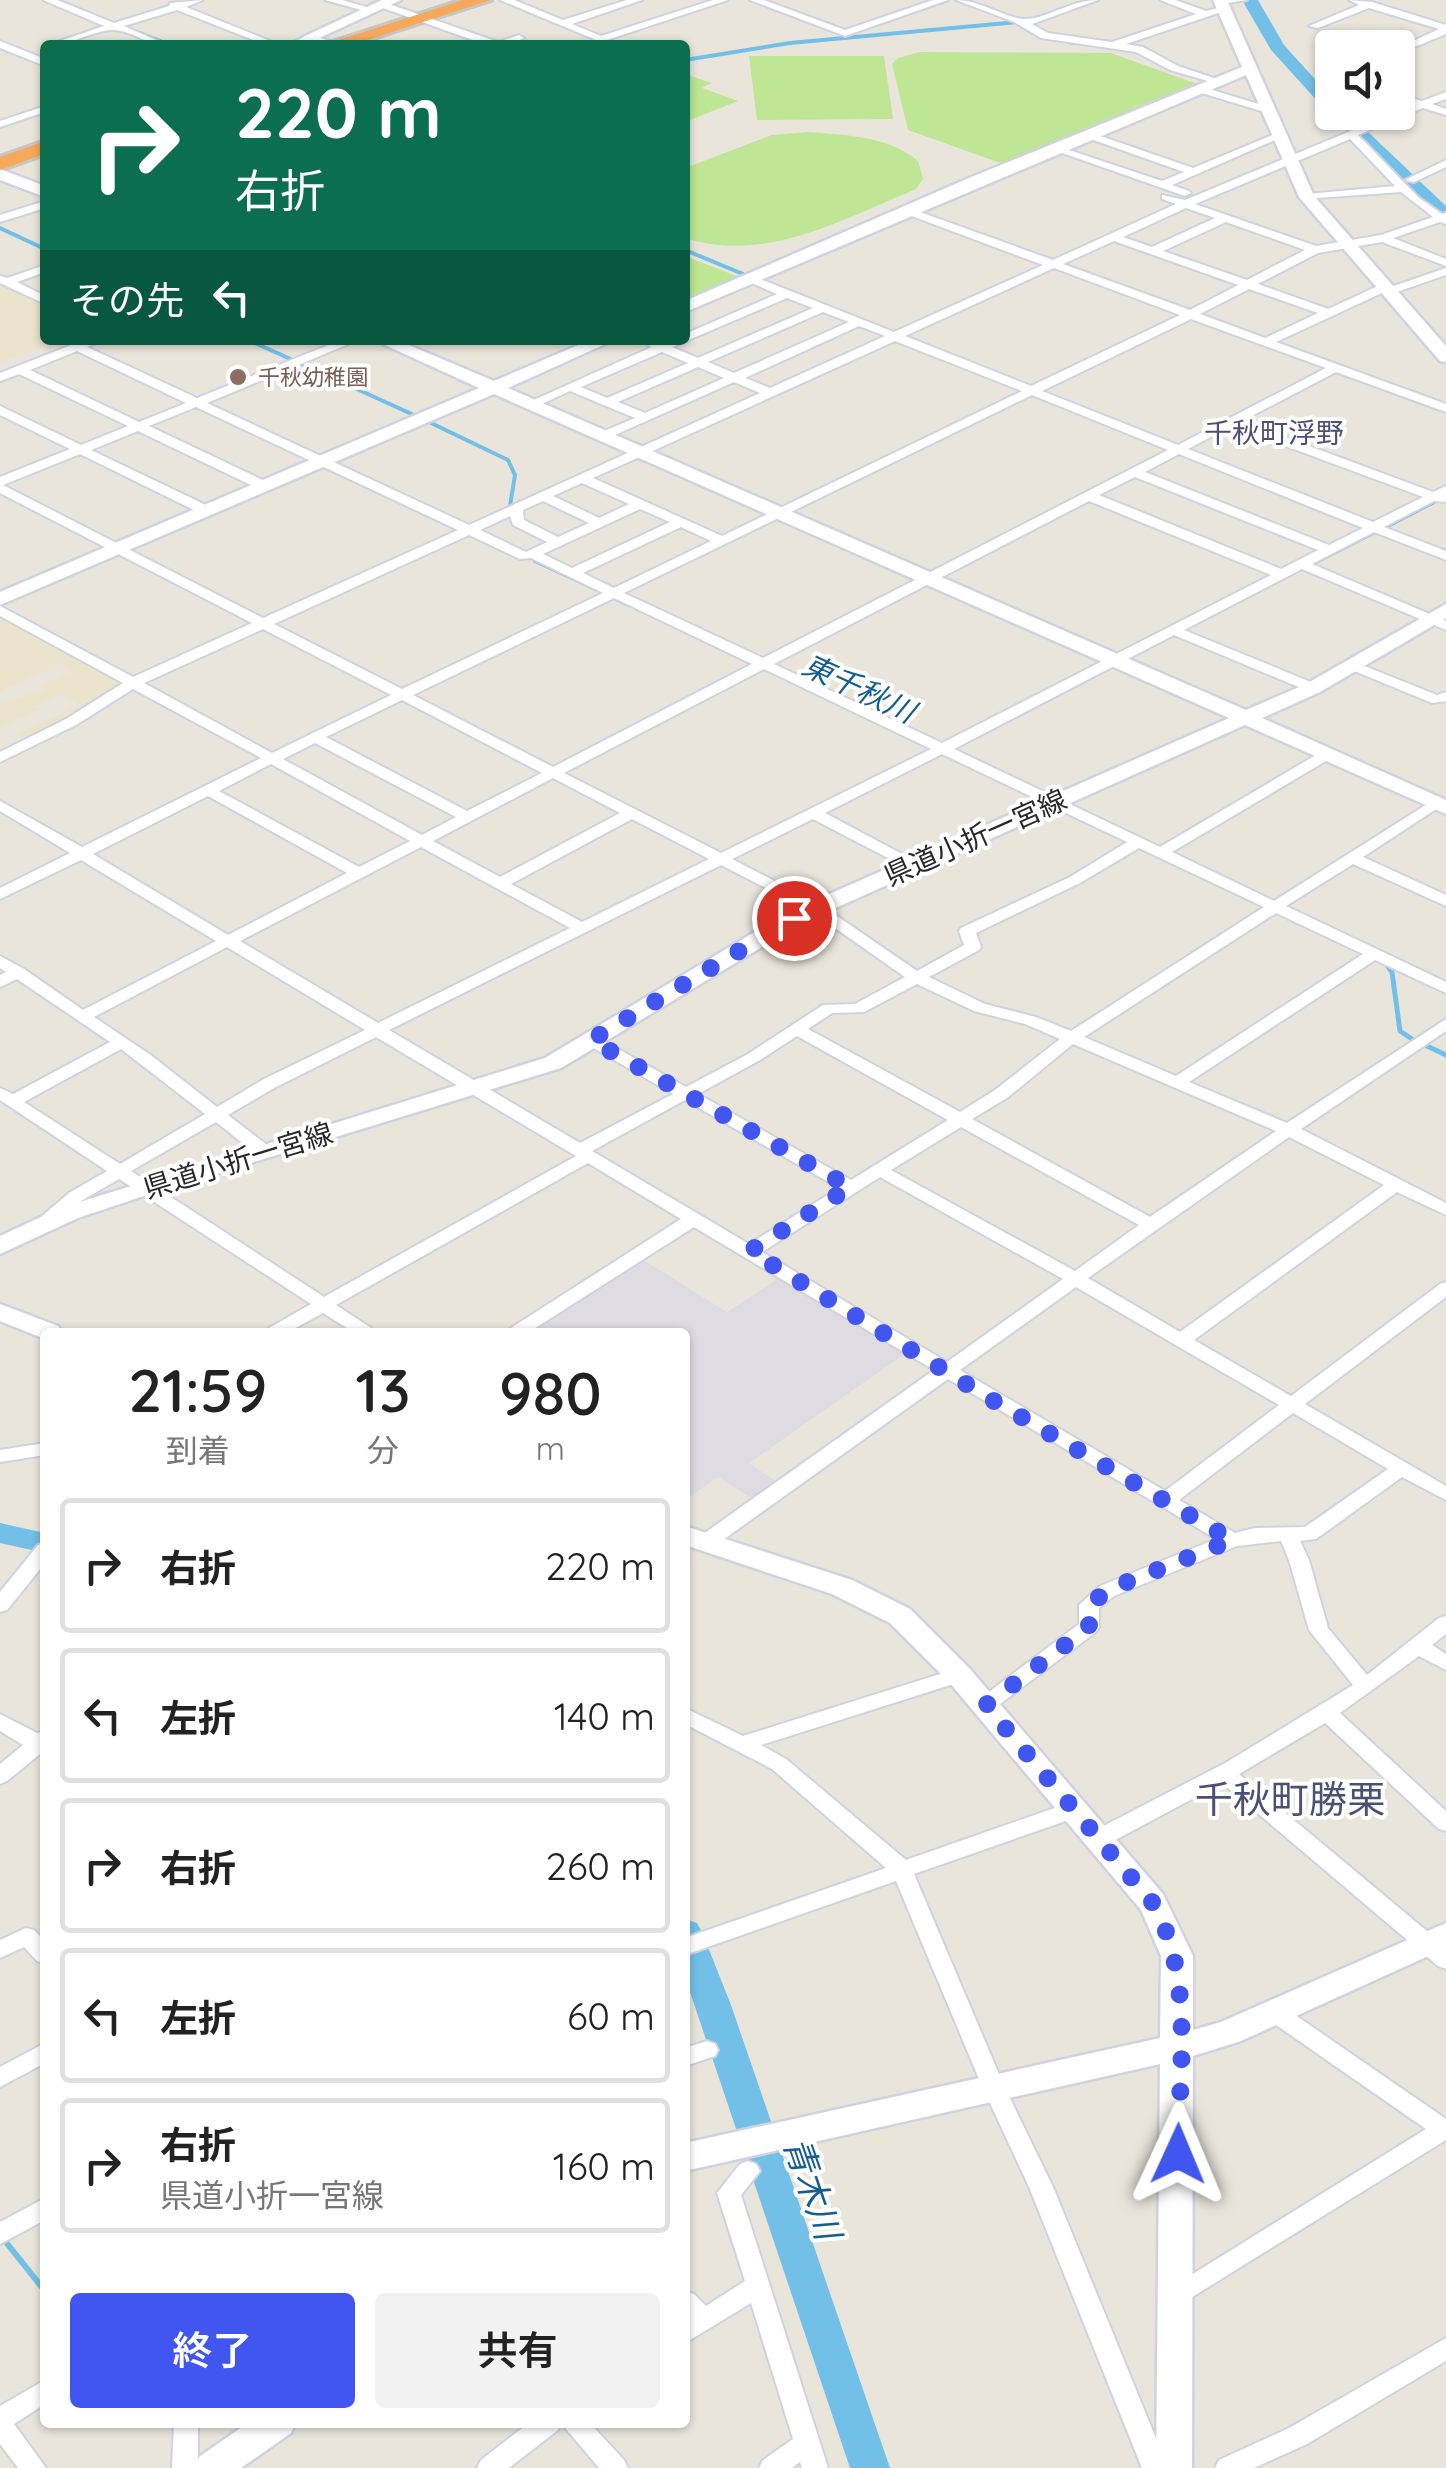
<!DOCTYPE html>
<html lang="ja">
<meta charset="utf-8">
<style>
:root{--surface:#fff;--page:#f2f2f2;--text:#222;--muted:#767676;--line:#e0e0e0;--accent:#4155f1}
body{margin:0;font-family:Quicksand,"Noto Sans JP",sans-serif;background:var(--page);color:var(--text);height:100vh;display:flex;flex-direction:column;font-size:38px;white-space:nowrap}
*{box-sizing:border-box;margin:0}
p{font-size:32px;color:var(--muted)}
.icon{flex:none;width:55px;height:55px;fill:none;stroke:currentColor;stroke-width:2;stroke-linecap:round;stroke-linejoin:round}
.map{position:relative;flex:1;overflow:hidden}
.side{position:absolute;left:40px;top:1328px;width:650px;height:1100px;display:flex;flex-direction:column;background:var(--surface);border-radius:10px;box-shadow:0 2px 8px #0004}
.side>*{flex:none}
.guide{position:absolute;left:40px;top:40px;width:650px;height:305px;border-radius:10px;box-shadow:0 2px 8px #0004;background:#0b6e4f;color:#fff;overflow:hidden}
.controls{position:absolute;left:1315px;top:30px;display:grid;gap:20px}
.controls a{display:grid;place-items:center;width:100px;height:100px;border-radius:10px;background:var(--surface);box-shadow:0 2px 8px #0004;font-size:50px}
.pin{position:absolute;display:grid;place-items:center;width:85px;height:85px;color:#fff;margin:-42px;border:5px solid #fff;border-radius:50%;box-shadow:0 2px 10px #0007}
.me{position:absolute;width:110px;margin:-55px;rotate:1deg;stroke-linejoin:round;filter:drop-shadow(0 0 8px #0008)}
.turn{display:flex;align-items:center;gap:35px;height:210px;padding:0 30px;font-size:45px}
.turn .icon{width:130px;height:130px;stroke-width:2.5}
.turn b{display:block;font-size:70px;line-height:85px}
.then{display:flex;align-items:center;height:95px;padding:0 30px;background:#0003;gap:20px;font-size:38px}
.eta{display:flex;justify-content:space-evenly;align-items:center;height:170px;text-align:center}
.eta b{font-size:60px;font-weight:600;line-height:70px}
.action{display:flex;gap:20px;margin-top:auto;padding:20px 30px}
.action a{flex:1;height:115px;border-radius:10px;background:var(--accent);color:#fff;font-size:40px;font-weight:600;line-height:115px;text-align:center}
.action a+a{background:var(--page);color:var(--text)}
ul{padding:0;list-style:none}
li{display:flex;align-items:center;gap:30px;height:135px;margin:0 20px 15px;padding:0 10px;border:5px solid var(--line);border-radius:10px}
li div{flex:1}
li b{display:block;font-size:38px}
li em{font-style:normal}
.map>svg:first-child{display:block}
</style>
<div class="map">
<svg width="1446" height="2468" viewBox="0 0 1446 2468">
<rect width="100%" height="100%" fill="#eae5db"/>
<path fill="#dedbe3" d="M642 1259 727 1312 779 1278 906 1353 749 1463 780 1484 756 1501 718 1477 685 1500V1332H525Z"/>
<path fill="#ebe3cb" d="M0 282 45 303V340H62L0 363Z
M0 618 110 678 119 685 68 719 0 754V746L23 739 16 734 80 705 61 694 35 706 40 709 0 727V704L45 689 41 686 73 671 60 664 0 691Z"/>
<path fill="#bee695" d="M920 52 1111 53 1197 84 1006 165 908 130 892 64 898 58Z
M749 56H884L893 119 757 120Z
M685 74 712 83 702 88 738 101 685 122Z
M808 132C845 135 889 136 918 161L923 179 916 189C843 219 766 264 685 238V168L772 135Z
M685 255V256L739 277 685 300Z"/>
<g fill="none" stroke-linecap="round" stroke-linejoin="round">
<path stroke="#72c0e8" stroke-width="4" d="M140 33 170 45
M1069 42 1092 45
M685 60 790 43 1018 22
M0 228 45 249
M685 250 743 274
M248 340 295 361
M88 346 104 340
M302 364 416 416
M429 422 508 460 515 475 510 506
M1384 528 1434 502
M535 561 604 593
M1314 563 1373 533
M614 598 626 604"/>
<path stroke="#72c0e8" stroke-width="5" d="M1387 965 1392 972 1400 1031 1415 1041
M1427 1046 1446 1055"/>
<path stroke="#72c0e8" stroke-width="6" d="M5 2241 45 2291"/>
<path fill="#72c0e8" fill-rule="evenodd" d="M1242 0H1258L1284 45 1332 98V112H1347L1446 206V221L1440 220 1331 116 1271 50Z
M0 1523 45 1533V1553L0 1543Z
M685 1919 697 1923 702 1932 731 2005 890 2468H850L685 1977Z"/>
<defs>
<path id="street" d="M43 0H57L114 23 169 6 170 3 203 0 186 7 280 45H266L177 10 124 26 167 45C147 45 129 29 112 30 91 31 72 45 48 45L104 26Z
M325 0H342L377 10 372 13Z
M500 0H514L563 20 627 0H642L572 24 601 36 713 0H728L601 42Z
M750 0H764L845 30 933 0H948L845 36Z
M956 0C981 0 1008 20 1027 19 1048 18 1071 0 1098 0L1032 24 1048 33 1112 42 1196 14 1160 0H1175L1206 11 1227 6V10L1126 44 1143 47 1178 66 1223 81 1218 84 1170 70 1136 52 1041 38 1014 22Z
M1217 0H1247L1221 4Z
M1349 0 1372 2 1446 25V34L1398 54V48L1439 29 1369 8 1318 28 1309 26 1359 5Z
M380 3H386L498 42 519 35 524 38 509 45H487L380 7Z
M310 34 335 43 336 45H322L310 41 300 45H287Z
M0 41 45 59V66L0 48Z
M1199 86 1272 108 1273 110 1268 113 1195 91V87Z
M1446 92V99L1432 104 1446 109V115L1423 108 1358 135 1419 198 1442 214 1446 213V224L1440 222 1393 238 1446 259V266L1382 242 1318 253 1258 284 1328 309 1378 286 1388 288 1446 268V275L1391 294 1382 293 1276 342 1446 404V412L1336 372 1242 421 1433 492 1446 486V502L1434 501 1384 527 1446 551V560L1374 532 1312 564 1446 621V630L1302 569 1184 630 1318 685V691H1308L1174 635 954 749 1160 847 1321 752H1331V758L1172 852 1274 901 1432 801H1442L1444 804 1363 857 1446 895V906L1353 864 1286 906 1446 982V993L1375 960 1189 1082 1287 1123 1446 1019V1031L1301 1129 1446 1203V1215L1397 1192 1194 1340 1291 1396 1440 1284 1446 1282V1297L1305 1404 1446 1486V1500L1402 1477 1316 1539 1300 1541 1309 1560 1328 1628 1367 1675 1439 1618 1446 1616V1634L1432 1645 1446 1654V1670L1419 1656 1340 1713 1446 1811V1831L1439 1829 1325 1723 1239 1774 1446 1947V1969L1438 1966 1222 1783 1106 1845 1098 1847 1090 1845 1087 1839 1090 1833 1227 1762 1353 1685 1309 1630 1289 1560 1281 1541 1237 1546 1114 1596 1099 1608V1627L1096 1632 992 1710H978L975 1705 978 1700 1079 1624V1605L1100 1586 1216 1539 948 1379 713 1547H699L696 1542 699 1537 934 1370 694 1227 529 1332H508L511 1328 681 1219 588 1163 336 1305 371 1328 374 1332H353L323 1313 288 1332H266L269 1328 311 1304 119 1179 81 1201 53 1225H41L38 1221 41 1217 69 1193 107 1171 0 1100V1088L13 1094 110 1042 17 979 0 987V975L6 972 0 968V956L24 969 83 1010 216 941 81 860 0 899V888L70 853 0 811V801L82 847 261 758 133 689 76 725 0 762V752L66 719 123 683 0 616V606L133 677 252 623 0 493V477L70 449 0 415V406L81 445 128 426 19 374 0 381V373L84 340H101L87 347 197 398 341 340H358L207 403 469 525 760 393 734 382 606 439 600 435 602 432 635 418 570 391 537 406 527 403 652 347 638 340 662 343 685 340V334L777 294 747 281V277H755L894 332 1043 265 901 212V208H909L1053 260 1176 204 1162 199V195L1185 200 1413 105 1398 100V94L1422 101ZM1350 139 1395 186 1307 194 1301 197 1303 199 1401 192 1433 217 1381 235 1316 246 1195 204ZM1186 208 1215 218 1152 247 1123 237ZM1226 222 1305 250 1247 280 1163 251ZM1114 241 1238 285 1190 310 1063 264ZM1054 268 1180 315 1031 386 905 336ZM1249 289 1318 313 1265 338 1200 314ZM787 298 813 308 698 358 672 347ZM823 312 849 322 734 373 708 362ZM1191 319 1326 368 1178 445 1042 391ZM859 326 885 336 770 388 745 378ZM895 341 1022 391 722 536 593 478ZM77 351 186 403 139 422 30 370ZM662 352 688 363 607 398 581 387ZM698 367 724 378 645 413 618 402ZM1032 395 1168 450 763 658 624 593ZM196 407 458 530 263 618 3 485 80 454 200 513H210V507L91 450 138 431 259 489H269V483L149 426ZM1232 426 1423 497 1373 522 1188 449ZM1179 454 1363 528 1329 545 1145 472ZM1135 477 1318 550 1281 569 1099 495ZM582 483 629 504 599 518 553 496ZM543 501 589 523 558 537 524 520 523 510ZM1089 501 1271 575 942 743 774 664ZM640 509 670 522 572 568 543 554ZM510 516 513 525 547 542 526 552 480 530ZM681 527 711 541 614 588 583 573ZM469 535 520 559 531 558 603 593 402 689 274 624ZM614 598 752 664 553 767 413 695ZM263 629 391 695 272 753 144 683ZM764 669 931 749 721 853 564 773ZM402 700 542 773 467 811 326 737ZM315 743 456 817 422 835 283 759ZM942 754 1127 842 1070 877 961 928 959 931 964 945 917 971 821 905 732 859 813 819 907 868H917L920 865 917 862 825 813ZM271 764 410 841 359 867 219 791ZM553 778 620 813 500 877 433 841ZM208 796 347 873 228 935 93 854ZM632 819 709 859 582 922 511 884ZM421 847 570 928 378 1023 240 941ZM1139 848 1264 907 1071 1031 1036 1017 985 1004 929 977 979 950 981 947 976 933 1080 883ZM721 865 811 911 905 977 855 1004 823 1005 748 1054 686 1087 597 1037H585L583 1040 585 1043 673 1094 580 1143 389 1030ZM1276 913 1363 954 1176 1076 1084 1037ZM227 947 365 1030 264 1079 217 1107 152 1056 94 1017ZM917 984 974 1011 1025 1024 1060 1039 995 1090 960 1112 808 1029 832 1013 864 1012ZM797 1036 948 1120 851 1180 698 1094 760 1060ZM376 1037 576 1156 324 1297 131 1171 216 1122 260 1157H272L274 1153 272 1149 228 1115 276 1087ZM1073 1044 1276 1131 1150 1217 972 1119 1007 1098ZM121 1049 205 1114 120 1164 24 1102ZM685 1100 839 1188 749 1244 592 1151ZM961 1127 1139 1225 1075 1271 891 1170ZM1289 1137 1384 1185 1180 1332 1088 1278ZM880 1177 1063 1279 947 1362 762 1252ZM1076 1287 1279 1405 1165 1491 960 1370ZM1293 1413 1388 1469 1305 1527 1255 1528 1235 1533 1179 1500Z
M45 106V112L0 127V121Z
M1086 131 1193 168 1275 134 1284 136 1172 185 1189 191 1191 193 1185 196 1048 148 1057 146 1162 181 1184 172 1082 136 1081 134Z
M1446 160V167L1414 182 1405 180Z
M45 201V208L0 222V215Z
M45 265V272L17 282 45 296V304L0 283V276L7 278Z
M1352 661 1437 695 1446 692V701L1432 703 1347 668V662Z
M45 1443V1455L0 1462V1450Z
M45 1543V1563L7 1610 0 1612V1592L38 1545Z
M959 1668 966 1670 969 1675 966 1680 761 1745 786 1759 906 1860 1066 1804 1073 1802 1080 1804 1084 1810 1080 1816 914 1874 1004 2086 1053 2187 1168 2468H1142L1029 2187 982 2086 896 1881 685 1955V1938L886 1868 772 1769 685 1724V1708L743 1736Z
M0 1714 37 1733 45 1731V1756L40 1754 7 1781 0 1784V1764L23 1745 0 1731Z
M26 1928 34 1930 45 1941V1964L37 1961 24 1947 0 1958V1940Z
M1274 2003 1282 2006 1446 2119V2140L1176 2307 1167 2304 1164 2297 1167 2290 1426 2129 1266 2018 1263 2012 1266 2006Z
M707 2041 715 2044 718 2050 715 2056 685 2066V2048Z
M45 2043V2063L0 2087V2067Z
M748 2161 756 2164 760 2171 741 2195 828 2468H802L800 2462 792 2468H759L763 2460 793 2439 751 2303 685 2343V2291L694 2294 706 2306 745 2281 717 2193 740 2164Z
M45 2198V2220L0 2244V2222Z
M1446 2338V2361L1307 2444 1254 2468H1215L1219 2460 1289 2428Z
M45 2380V2404L14 2424 46 2468H18L0 2444V2406Z
M174 2422H198V2468H172Z
M530 2422H589L624 2460 628 2468H599L561 2423 558 2430 509 2468H477L481 2460Z"/>
<path id="secondary" d="M382 0H401L315 40 303 37Z
M1213 0H1227L1314 196 1446 346V362L1440 361 1299 197 1246 75 685 312V301L969 178 1242 67Z
M0 169 45 186V197L0 180Z
M374 340H397L494 381 590 340H614L508 388 1246 710 1306 684 1446 604V618L1320 692 1262 718 1446 800V814L1245 725 802 923 561 1068 156 1192 78 1218 0 1254V1236L60 1208 545 1058 786 913 1229 718 494 394 0 605V592L479 388Z
M0 1304 58 1326 62 1332H45V1339L0 1321Z
M685 1526 852 1580 910 1609 969 1668 1163 1894 1193 1956V2030L1221 2022 1446 1923V1948L1241 2041 1193 2056 1192 2468H1156L1160 2064 685 2171V2143L1160 2038 1161 1956 1141 1910 949 1682 890 1623 832 1594 685 1545Z
M249 2422H296L291 2433 241 2468H194L199 2457Z"/>
<path id="highway" d="M463 0H491L352 45H323Z
M45 141V154L0 170V157Z"/>
</defs>
<use href="#street" stroke="#d0d2e1" stroke-width="4"/>
<use href="#secondary" stroke="#d0d2e1" stroke-width="5"/>
<use href="#highway" stroke="#c7c7c7" stroke-width="6"/>
<use href="#street" fill="#fff" fill-rule="evenodd"/>
<use href="#secondary" fill="#fff" fill-rule="evenodd"/>
<use href="#highway" fill="#f6a95a" fill-rule="evenodd"/>
</g>
<g fill="none" stroke-linecap="round" stroke-linejoin="round">
<path stroke="#4155f1" stroke-width="18" stroke-dasharray="0 32.4" d="M794 918 591 1040 850 1187 750 1251 994 1401 1232 1540 1107 1590 1089 1606V1627L986 1705 1152 1902C1195 1974 1179 2073 1178 2154"/>
</g>
<circle fill="#8d6e63" stroke="#fff" stroke-width="4" cx="238" cy="377" r="10"/>
<g text-anchor="middle" dominant-baseline="central" stroke-width="8" stroke-linejoin="round" paint-order="stroke">
<g font-size="22" fill="#785e54" stroke="#fff" text-anchor="start">
<text x="258" y="377">千秋幼稚園</text>
</g>
<g font-size="28" fill="#4b5077" stroke="#fff">
<text x="1274" y="432">千秋町浮野</text>
</g>
<g font-size="28" fill="#282828" stroke="#fff">
<text transform="translate(975 837) rotate(-24)">県道小折一宮線</text>
<text transform="translate(238 1160) rotate(-17)">県道小折一宮線</text>
</g>
<g font-size="30" font-style="italic" fill="#135d92" stroke="#fff">
<text transform="translate(859 688) rotate(25)">東千秋川</text>
</g>
<g font-size="35" font-style="italic" fill="#135d92" stroke="#fff">
<text transform="translate(813 2188) rotate(71)">青木川</text>
</g>
<g font-size="38" fill="#4b5077" stroke="#fff">
<text x="1290" y="1799">千秋町勝栗</text>
</g>
</g>
</svg>
<div class="controls">
<a><svg class="icon" aria-label="sound" viewBox="0 0 24 24"><path d="M4 9h4l5-4v14l-5-4H4zM17 9q2 3 0 6"/></svg></a>
</div>
<div class="pin" style="left:794px;top:918px;background:#d93025"><svg class="icon" aria-label="arrive" viewBox="0 0 24 24"><path d="M6 21V4h12l-3 4 3 4H6"/></svg></div>
<svg class="me" style="left:1178px;top:2154px" viewBox="-20 -20 40 40"><path d="M0-17L14 15 0 8-14 15z" fill="#4155f1" stroke="#fff" stroke-width="4"/></svg>
<div class="guide">
<div class="turn"><svg class="icon" aria-label="right" viewBox="0 0 24 24"><path d="M7 20v-9h11M14 6l5 5-5 5"/></svg><div><b>220 m</b>右折</div></div>
<div class="then">その先<svg class="icon" aria-label="left" viewBox="0 0 24 24"><path d="M17 20v-9H6M10 6l-5 5 5 5"/></svg></div>
</div>
<section class="side">
<div class="eta">
<div><b>21:59</b><p>到着</p></div>
<div><b>13</b><p>分</p></div>
<div><b>980</b><p>m</p></div>
</div>
<ul>
<li><svg class="icon" aria-label="right" viewBox="0 0 24 24"><path d="M7 20v-9h11M14 6l5 5-5 5"/></svg><div><b>右折</b></div><em>220 m</em></li>
<li><svg class="icon" aria-label="left" viewBox="0 0 24 24"><path d="M17 20v-9H6M10 6l-5 5 5 5"/></svg><div><b>左折</b></div><em>140 m</em></li>
<li><svg class="icon" aria-label="right" viewBox="0 0 24 24"><path d="M7 20v-9h11M14 6l5 5-5 5"/></svg><div><b>右折</b></div><em>260 m</em></li>
<li><svg class="icon" aria-label="left" viewBox="0 0 24 24"><path d="M17 20v-9H6M10 6l-5 5 5 5"/></svg><div><b>左折</b></div><em>60 m</em></li>
<li><svg class="icon" aria-label="right" viewBox="0 0 24 24"><path d="M7 20v-9h11M14 6l5 5-5 5"/></svg><div><b>右折</b><p>県道小折一宮線</p></div><em>160 m</em></li>
</ul>
<div class="action"><a>終了</a><a>共有</a></div>
</section>
</div>
